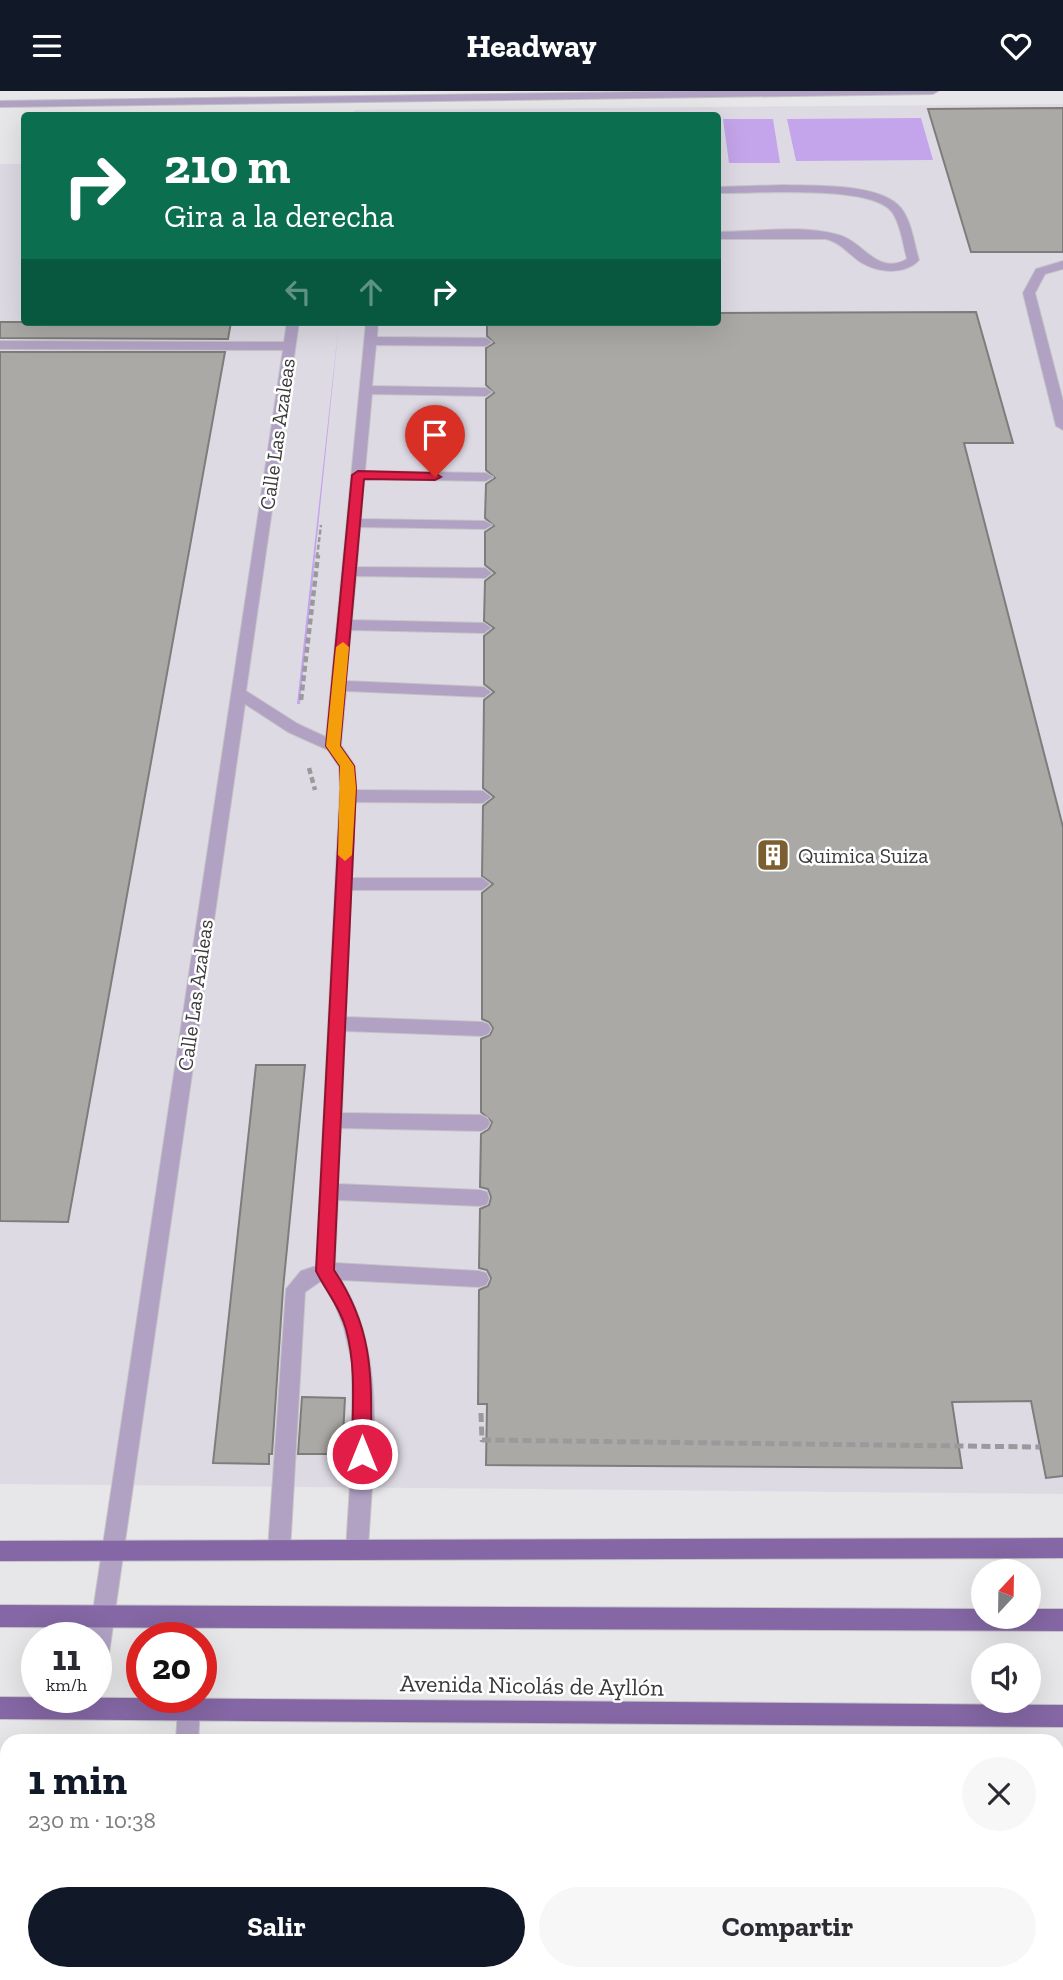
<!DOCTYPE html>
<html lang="es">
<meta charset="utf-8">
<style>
:root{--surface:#fff;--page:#f7f7f7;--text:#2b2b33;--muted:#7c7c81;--accent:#111827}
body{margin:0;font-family:"Zilla Slab",serif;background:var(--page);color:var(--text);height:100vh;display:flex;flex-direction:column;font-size:26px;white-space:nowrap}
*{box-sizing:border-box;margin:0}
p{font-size:23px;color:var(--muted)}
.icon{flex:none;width:38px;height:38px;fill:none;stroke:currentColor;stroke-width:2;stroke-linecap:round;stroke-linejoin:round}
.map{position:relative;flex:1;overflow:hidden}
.drawer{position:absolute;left:0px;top:1643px;width:1064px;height:247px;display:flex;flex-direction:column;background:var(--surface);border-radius:21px 21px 0 0;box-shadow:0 7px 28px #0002}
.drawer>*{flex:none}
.hud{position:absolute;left:21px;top:21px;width:700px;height:214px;border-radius:7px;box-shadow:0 7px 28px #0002;background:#0b6e4f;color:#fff;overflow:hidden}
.needle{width:46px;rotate:22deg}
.fabs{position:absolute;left:971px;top:1468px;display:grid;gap:14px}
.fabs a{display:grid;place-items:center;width:70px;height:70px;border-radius:50%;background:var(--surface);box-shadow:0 7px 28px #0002;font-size:35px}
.speed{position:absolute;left:21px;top:1531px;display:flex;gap:14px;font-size:35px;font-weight:700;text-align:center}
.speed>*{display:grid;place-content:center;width:91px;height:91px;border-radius:50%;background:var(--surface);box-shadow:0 7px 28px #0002;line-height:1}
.speed small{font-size:18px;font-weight:400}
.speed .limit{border:10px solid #d22;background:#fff;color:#111}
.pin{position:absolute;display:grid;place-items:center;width:60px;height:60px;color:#fff;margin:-72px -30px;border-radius:50% 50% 50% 0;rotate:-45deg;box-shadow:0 0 7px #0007}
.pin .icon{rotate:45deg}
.me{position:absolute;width:77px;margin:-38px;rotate:0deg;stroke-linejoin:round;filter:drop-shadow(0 0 5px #0008)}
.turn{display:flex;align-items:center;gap:24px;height:147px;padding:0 28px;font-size:32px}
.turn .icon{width:91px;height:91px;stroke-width:2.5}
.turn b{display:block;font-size:49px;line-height:60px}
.lanes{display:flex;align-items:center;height:66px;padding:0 28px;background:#0003;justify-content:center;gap:35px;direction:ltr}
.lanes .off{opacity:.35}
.round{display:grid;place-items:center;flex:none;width:74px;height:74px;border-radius:37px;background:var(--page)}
.headline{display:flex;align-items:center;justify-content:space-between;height:119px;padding:0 28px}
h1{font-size:42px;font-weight:700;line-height:52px;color:var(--accent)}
.cta{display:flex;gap:14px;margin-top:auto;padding:14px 28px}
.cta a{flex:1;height:80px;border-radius:42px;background:var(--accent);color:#fff;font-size:28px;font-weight:700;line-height:80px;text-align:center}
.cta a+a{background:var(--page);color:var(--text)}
header{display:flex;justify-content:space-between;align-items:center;height:91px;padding:0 28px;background:var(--accent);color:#fff;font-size:32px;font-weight:700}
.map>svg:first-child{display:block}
</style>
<header><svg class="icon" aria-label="menu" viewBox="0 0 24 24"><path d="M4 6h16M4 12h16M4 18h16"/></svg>Headway<svg class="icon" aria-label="heart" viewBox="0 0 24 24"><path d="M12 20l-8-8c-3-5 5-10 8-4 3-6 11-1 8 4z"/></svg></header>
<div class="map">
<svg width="1063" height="1889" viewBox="0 0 1063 1889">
<rect width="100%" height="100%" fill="#e7e6e9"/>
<path fill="#dedae4" d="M1063 13V1403L0 1393V73H24V231H718V24H353L354 19Z"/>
<path fill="#c4a4ea" d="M921 27 933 69 796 70 787 28Z
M723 28H773L780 72H729Z
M339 231 300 613H297Z"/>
<path fill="#aba9a6" stroke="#7f7d7b" stroke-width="2" d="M1063 17V161H971L928 18Z
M976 221 1013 352H964L1063 736V1385L1046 1387 1031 1310 952 1311 962 1377 486 1374 487 1313H478L479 1199 488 1195 491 1187 487 1179 479 1177 480 1118 489 1114 491 1106 488 1098 480 1096 481 1043 489 1038 492 1031 481 1021V948L490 944 493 937 489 931 482 928V802L493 793 482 785 483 715 494 706 483 697 484 609 494 601 484 593V545L494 537 484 530 485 490 495 482 485 474V441L494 435 485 427 486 393 495 387 486 379V308L494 302 486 294V257L494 252 487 245V231H718V222Z
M0 231H231L228 248 0 247Z
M0 261H225L68 1131 0 1130Z
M256 974H305L283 1198 272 1363H269V1373L213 1372Z
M302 1306 345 1307 342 1363H298Z"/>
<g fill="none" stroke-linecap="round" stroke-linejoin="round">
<defs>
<path id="minor" d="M704 0H938L933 3 0 16V10Z
M784 94C814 95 881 92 901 117 912 131 914 153 919 169 905 184 879 182 862 172 849 164 842 152 826 148H718V141C757 141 801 133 839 144 864 151 877 185 907 168 903 154 901 134 892 121 871 93 753 103 718 102V96Z
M1063 170V178L1045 183 1035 202 1063 310V339L1056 335 1023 202 1036 178Z
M287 231H299L246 600 298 633 326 646 366 231H378L377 246 486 247 492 251 486 255 376 254 372 295 486 297 492 301 486 305 372 303 365 380 486 382 493 386 486 390 364 388 361 428 485 430 492 434 485 438 360 436 357 476 485 477 492 482 485 487 356 485 352 529 484 532 491 537 484 542 351 539 346 590 484 596 491 601 484 606 346 600 341 654 355 675 356 699 483 700 491 706 483 712 355 711 352 787H482L490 793 482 799H351L346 926 482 931 488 933 491 938 488 943 482 945 345 940 342 1022 481 1024 487 1027 490 1032 487 1037 481 1040 341 1037 338 1093 480 1099 487 1101 489 1107 487 1113 480 1115 338 1109 335 1172 479 1180 486 1182 489 1188 486 1194 479 1196 341 1189C389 1264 372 1374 368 1459L365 1466 357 1469 349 1466 346 1459 352 1363V1272L344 1237 334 1211 321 1190 305 1201 290 1459 287 1466 279 1469 271 1466 268 1459 286 1198 301 1180 316 1175 340 697 339 676 328 659 288 641 245 613 107 1576 104 1584 96 1587V1547H89L283 259 0 258V250L284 251Z
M187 1606 197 1609 200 1617 198 1650H176L178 1617 181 1609Z
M129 1883H162L160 1889H127Z"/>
<path id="major" d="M1063 1447V1467L0 1470V1450Z
M0 1514 984 1518V1526H1029V1518H1063V1540L0 1536Z
M0 1606 1063 1614V1636L0 1628Z
M0 1682H7V1704H0Z
M1057 1686H1063V1708H1057Z"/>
</defs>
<use href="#minor" stroke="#c4c4c6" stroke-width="2"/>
<use href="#major" stroke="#c4c4c6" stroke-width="2"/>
<path stroke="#9a9a9c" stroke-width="2.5" stroke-dasharray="5 2.5" stroke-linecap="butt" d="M317 466 321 434"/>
<path stroke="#9a9a9c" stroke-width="4.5" stroke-dasharray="6 3.5" stroke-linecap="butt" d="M301 609 318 464
M309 677 315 699"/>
<path stroke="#9a9a9c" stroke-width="5" stroke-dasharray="9 4.5" stroke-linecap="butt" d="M481 1322 482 1349 1040 1356"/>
<use href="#minor" fill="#b1a2c4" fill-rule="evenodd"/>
<use href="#major" fill="#8467a4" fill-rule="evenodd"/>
</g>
<path fill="#e11d48" stroke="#92132f" stroke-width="2" d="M358 380 435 382 441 386 435 389 364 388 340 655 354 675 356 697 334 1179C376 1242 371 1290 371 1363L368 1369 362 1371 355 1369 352 1363C352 1321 357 1278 346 1238 340 1216 326 1200 316 1180L341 697 340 675 326 655 352 384Z"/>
<path fill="#f59e0b" d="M343 551 349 556 340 655 354 675 356 697 352 764 345 770 338 764 340 675 326 655 336 556Z"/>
<defs>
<symbol id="building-square" viewBox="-11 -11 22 22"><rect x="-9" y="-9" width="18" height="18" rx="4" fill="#7b5f32" stroke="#fff"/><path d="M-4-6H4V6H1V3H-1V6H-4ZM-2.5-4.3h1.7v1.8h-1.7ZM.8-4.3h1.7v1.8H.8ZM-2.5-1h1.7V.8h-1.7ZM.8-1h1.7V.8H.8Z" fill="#fff"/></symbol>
</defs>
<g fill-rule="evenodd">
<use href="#building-square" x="754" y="745" width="38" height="38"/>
</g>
<g text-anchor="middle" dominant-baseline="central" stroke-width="5" stroke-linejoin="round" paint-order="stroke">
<g font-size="21" fill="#3a3a3b" stroke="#fff">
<text transform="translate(277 343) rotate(-82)">Calle Las Azaleas</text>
<text transform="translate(195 904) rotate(-82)">Calle Las Azaleas</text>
</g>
<g font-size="21" fill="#3a3a3b" stroke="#fff" text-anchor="start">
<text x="798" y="764">Quimica Suiza</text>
</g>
<g font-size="24" fill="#3a3a3b" stroke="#fff">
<text transform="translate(532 1594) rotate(1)">Avenida Nicolás de Ayllón</text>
</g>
</g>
</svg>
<div class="fabs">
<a><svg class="needle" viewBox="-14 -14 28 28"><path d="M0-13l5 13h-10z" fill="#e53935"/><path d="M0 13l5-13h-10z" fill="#7c7c81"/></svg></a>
<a><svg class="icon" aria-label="sound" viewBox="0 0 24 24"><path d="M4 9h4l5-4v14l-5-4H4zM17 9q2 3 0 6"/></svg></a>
</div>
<div class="speed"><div>11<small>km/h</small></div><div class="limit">20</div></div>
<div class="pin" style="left:435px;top:386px;background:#d93025"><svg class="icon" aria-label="arrive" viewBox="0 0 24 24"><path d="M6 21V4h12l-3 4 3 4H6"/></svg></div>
<svg class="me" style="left:362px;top:1363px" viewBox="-20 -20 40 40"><circle r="17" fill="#e11d48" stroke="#fff" stroke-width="3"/><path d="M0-11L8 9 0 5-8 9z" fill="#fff"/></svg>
<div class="hud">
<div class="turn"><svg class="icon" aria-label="right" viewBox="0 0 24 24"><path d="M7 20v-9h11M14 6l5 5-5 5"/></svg><div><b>210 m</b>Gira a la derecha</div></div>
<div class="lanes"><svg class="icon off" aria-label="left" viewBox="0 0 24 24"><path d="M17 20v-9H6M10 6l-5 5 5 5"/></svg><svg class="icon off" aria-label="ahead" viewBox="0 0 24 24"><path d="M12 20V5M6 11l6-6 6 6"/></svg><svg class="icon" aria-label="right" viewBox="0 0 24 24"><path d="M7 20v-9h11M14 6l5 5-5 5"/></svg></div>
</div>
<section class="drawer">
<div class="headline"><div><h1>1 min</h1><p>230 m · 10:38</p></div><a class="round"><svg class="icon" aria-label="close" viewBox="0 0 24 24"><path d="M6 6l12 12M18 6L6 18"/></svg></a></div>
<div class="cta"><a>Salir</a><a>Compartir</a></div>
</section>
</div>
